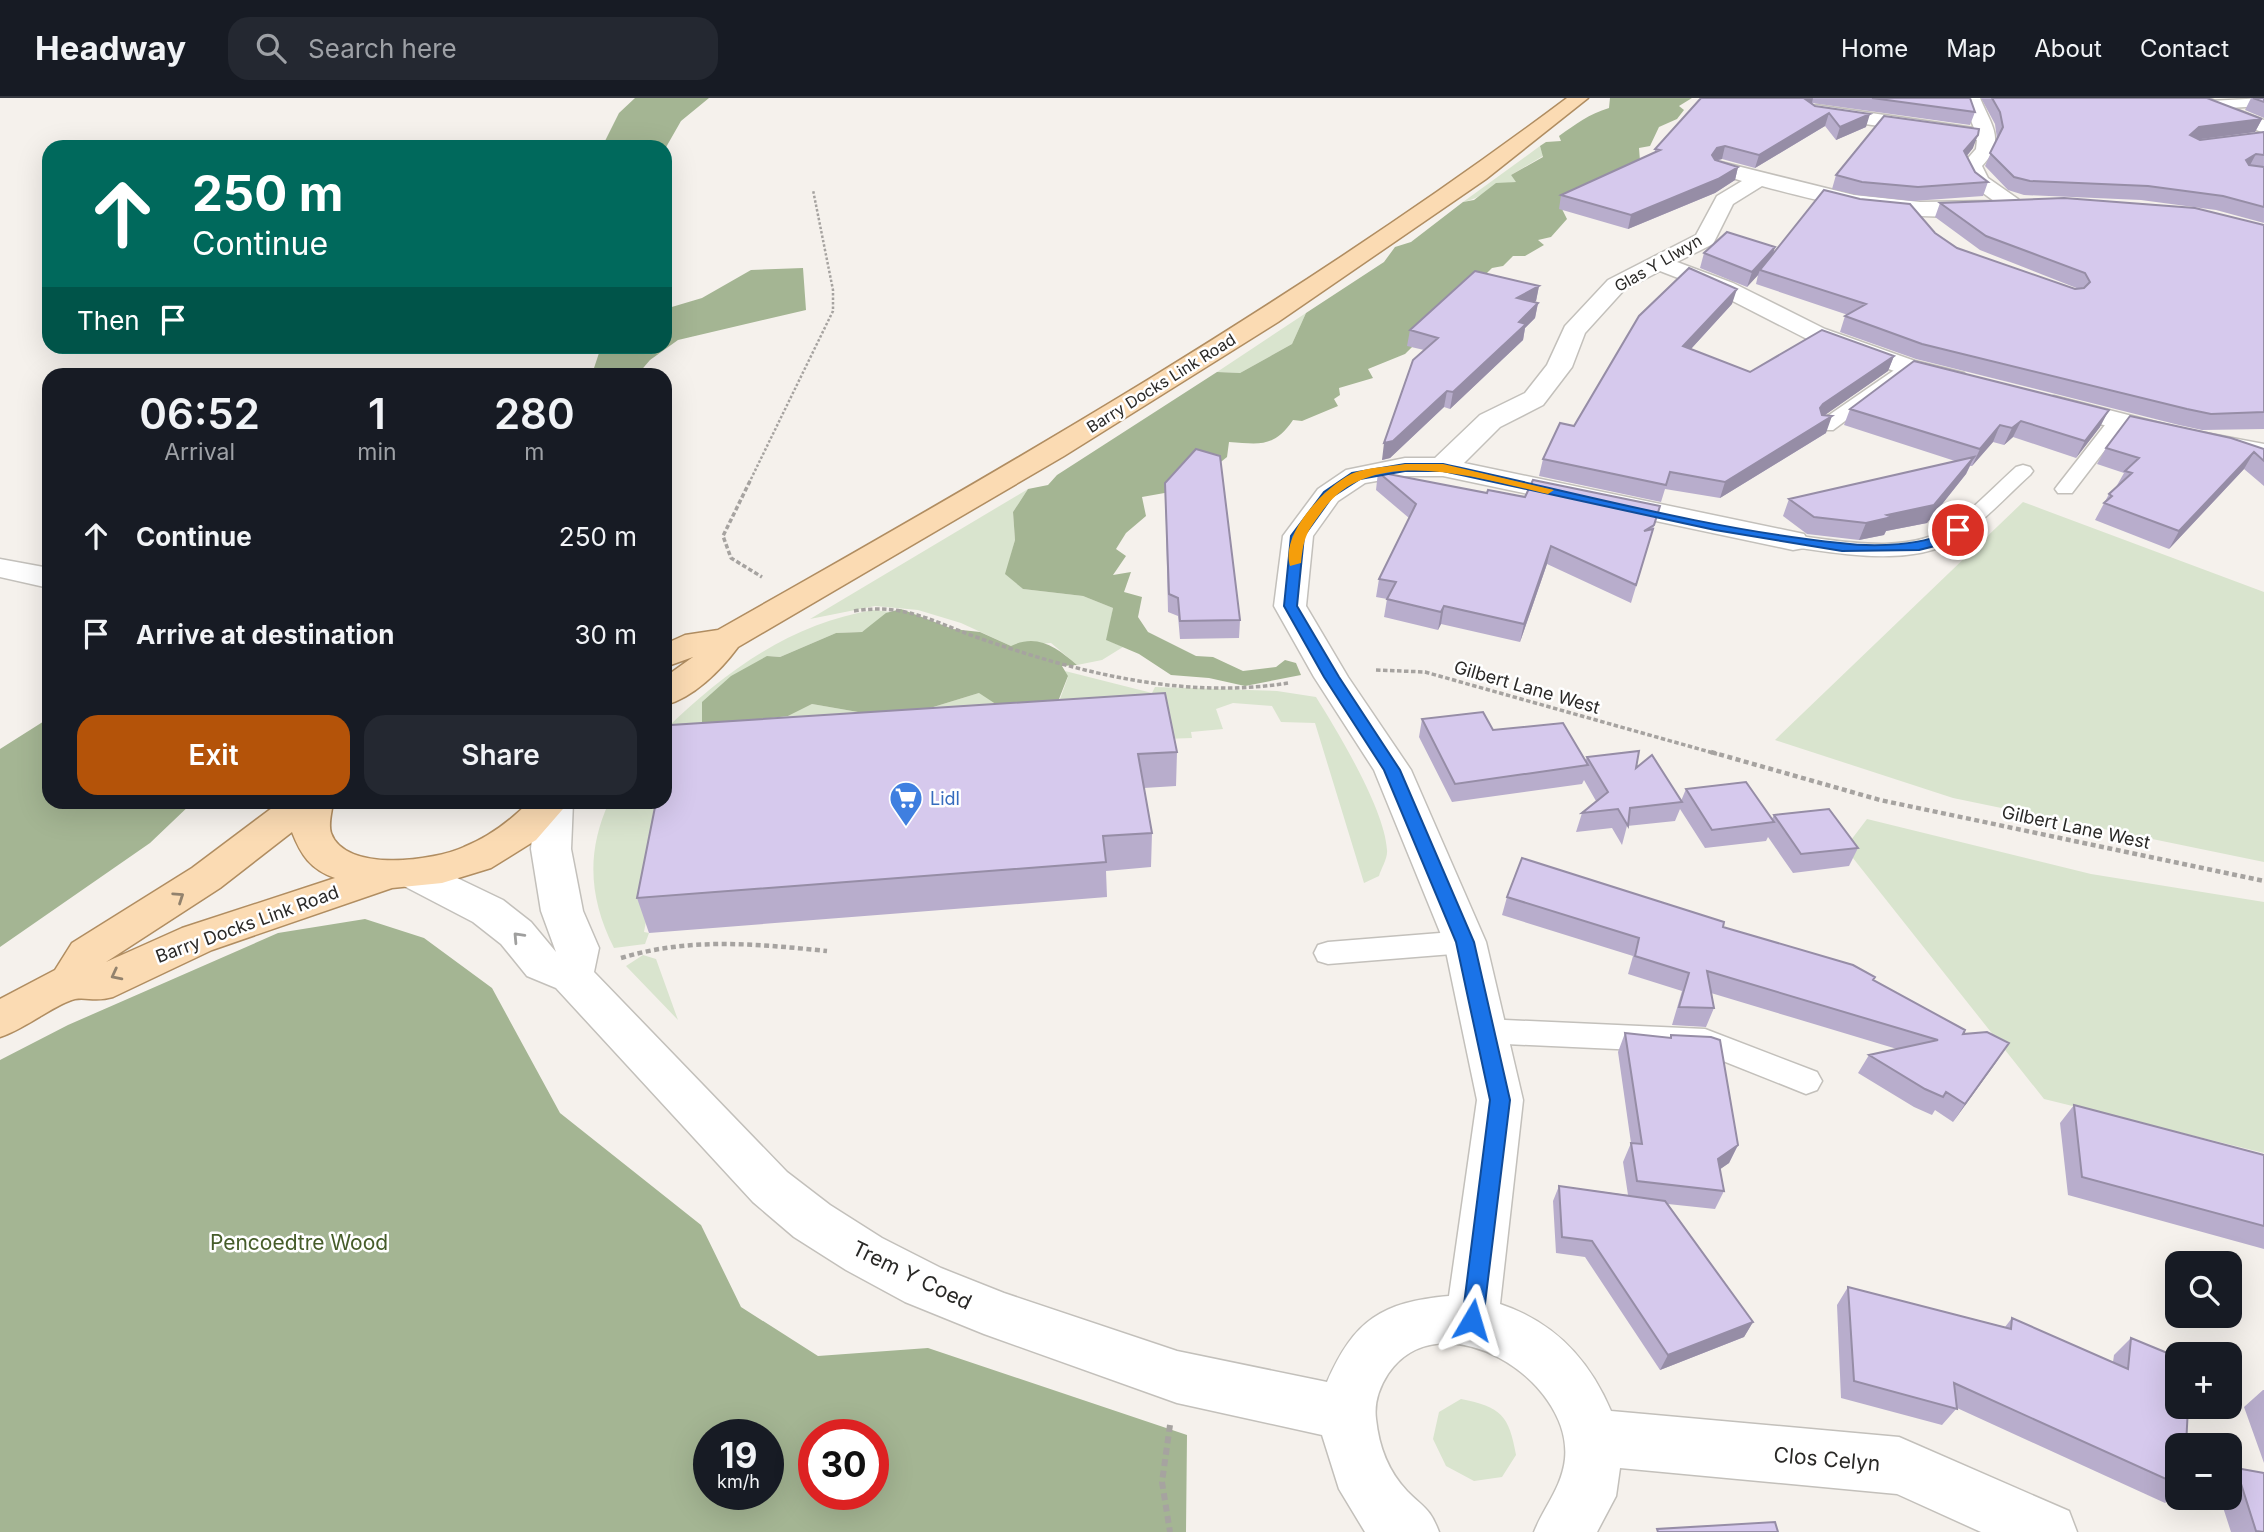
<!DOCTYPE html>
<meta charset="utf-8">
<style>
:root{--surface:#171b24;--page:#242831;--text:#f1f3f6;--muted:#9ea1a6;--line:#363941;--accent:#b45309}
body{margin:0;font-family:Inter,sans-serif;background:var(--page);color:var(--text);height:100vh;display:flex;flex-direction:column;font-size:26px;white-space:nowrap}
*{box-sizing:border-box;margin:0}
p{font-size:23px;color:var(--muted)}
.icon{flex:none;width:38px;height:38px;fill:none;stroke:currentColor;stroke-width:2;stroke-linecap:round;stroke-linejoin:round}
.map{position:relative;flex:1;overflow:hidden}
.drawer{position:absolute;left:42px;top:270px;width:630px;height:441px;display:flex;flex-direction:column;background:var(--surface);border-radius:21px;box-shadow:0 7px 28px #0002}
.drawer>*{flex:none}
.banner{position:absolute;left:42px;top:42px;width:630px;height:214px;border-radius:21px;box-shadow:0 7px 28px #0002;background:#00695c;color:#fff;overflow:hidden}
.fabs{position:absolute;left:2165px;top:1153px;display:grid;gap:14px}
.fabs a{display:grid;place-items:center;width:77px;height:77px;border-radius:14px;background:var(--surface);box-shadow:0 7px 28px #0002;font-size:35px}
.speed{position:absolute;left:693px;top:1321px;display:flex;gap:14px;font-size:35px;font-weight:700;text-align:center}
.speed>*{display:grid;place-content:center;width:91px;height:91px;border-radius:50%;background:var(--surface);box-shadow:0 7px 28px #0002;line-height:1}
.speed small{font-size:18px;font-weight:400}
.speed .limit{border:10px solid #d22;background:#fff;color:#111}
.pin{position:absolute;display:grid;place-items:center;width:60px;height:60px;color:#fff;margin:-30px;border:4px solid #fff;border-radius:50%;box-shadow:0 2px 7px #0007}
.me{position:absolute;width:77px;margin:-38px;rotate:7deg;stroke-linejoin:round;filter:drop-shadow(0 0 5px #0008)}
.turn{display:flex;align-items:center;gap:24px;height:147px;padding:0 35px;font-size:32px}
.turn .icon{width:91px;height:91px;stroke-width:2.5}
.turn b{display:block;font-size:49px;line-height:60px}
.then{display:flex;align-items:center;height:66px;padding:0 35px;background:#0003;gap:14px;font-size:26px}
.eta{display:flex;justify-content:space-evenly;align-items:center;height:119px;text-align:center}
.eta b{font-size:42px;font-weight:600;line-height:49px}
.button{display:flex;gap:14px;margin-top:auto;padding:14px 35px}
.button a{flex:1;height:80px;border-radius:21px;background:var(--accent);color:#fff;font-size:28px;font-weight:600;line-height:80px;text-align:center}
.button a+a{background:var(--page);color:var(--text)}
ul{padding:0;list-style:none}
li{display:flex;align-items:center;gap:21px;height:98px;padding:0 35px}
li div{flex:1}
li b{display:block;font-size:26px}
li em{font-style:normal}
header{display:flex;align-items:center;gap:42px;box-sizing:border-box;height:98px;padding:0 35px;background:var(--surface);border-bottom:2px solid var(--line)}
header strong{font-size:33px}
nav{display:flex;gap:38px;margin-inline-start:auto;font-size:24px}
.search{width:490px;height:63px;background:var(--page);display:flex;align-items:center;gap:18px;box-sizing:border-box;padding:0 24px;border-radius:21px;color:var(--muted);font-size:26px}
.map>svg:first-child{display:block}
</style>
<header>
<strong>Headway</strong>
<div class="search"><svg class="icon" aria-label="search" viewBox="0 0 24 24"><circle cx="10" cy="10" r="6"/><path d="M15 15l6 6"/></svg>Search here</div>
<nav><a>Home</a><a>Map</a><a>About</a><a>Contact</a></nav>
</header>
<div class="map">
<svg width="2264" height="1434" viewBox="0 0 2264 1434">
<rect width="100%" height="100%" fill="#f5f1ec"/>
<path fill="#d9e4ce" d="M1540 48 1543 58 1511 77 1517 84C1487 86 1487 99 1463 104Z
M1306 215 1292 246 1240 275 1217 274Z
M1028 391 1013 414 1015 442 1006 476 1023 491 1083 498 1113 510 1107 542 1123 549 1102 562 1077 567 1051 545 1011 548 961 525 918 512 875 508 810 521Z
M2023 404 2264 494V764L1953 700 1775 642Z
M874 512 891 514 862 534 836 535 780 559 767 558 788 618 812 606 858 614H917L979 595 1060 601 1068 579 1065 573 1152 595 1155 589 1277 593 1316 599C1338 634 1385 712 1387 752 1388 760 1381 771 1379 778L1364 785 1315 625 1281 624 1272 608 1233 605 1216 611 1223 631 1191 634 1192 640 677 658 644 834 649 835 645 846 614 850C589 800 586 755 609 704H665V632C724 574 791 525 874 512Z
M1867 721 2091 776 2264 804V1055L2044 1001 1845 750Z
M643 857 656 861 678 922 626 868Z
M1461 1301C1501 1309 1509 1317 1516 1357L1502 1379 1474 1383 1446 1368 1433 1341 1439 1314Z"/>
<path fill="#a4b593" fill-rule="evenodd" d="M635 0H709L681 23 665 51 602 49 619 15Z
M1610 0H1692L1679 8 1684 12 1677 21 1659 29 1650 48 1639 50 1640 63 1560 107 1567 121 1551 139 1538 142 1544 147 1525 158H1513L1503 168 1492 170 1405 256 1368 271 1373 280 1339 290 1340 297 1334 301 1338 308 1302 323 1293 322C1274 350 1260 346 1229 344L1227 359 1187 391 1142 399 1146 418 1126 435 1116 451 1126 458 1113 477 1131 474 1124 494 1142 499 1138 519 1148 534 1196 558 1213 559 1243 573 1276 569 1285 562 1296 565 1301 577 1245 588 1209 580 1171 577 1139 556 1106 542 1113 510 1083 498 1023 491 1005 476 1015 442 1013 414 1028 391 1048 387 1057 377 1217 274 1240 275 1292 246 1306 215 1384 164 1395 149 1411 144 1463 104 1474 102 1496 85 1516 84 1511 77 1543 59 1540 48 1546 44 1561 43 1559 38C1576 26 1589 16 1609 10Z
M803 170 806 212 678 242 650 262 638 276H592L601 249 665 248V211L702 200 751 172Z
M901 511 953 531 980 534 1011 548C1038 535 1057 550 1077 567L1062 568 1068 578 1055 611 1017 620 979 595 917 614H858L812 606 788 618 702 628V604L731 578 767 558 780 559 836 535 862 534 886 515Z
M49 620V704H193L150 745 0 849V651Z
M365 821 424 840 492 890 560 1015 701 1127 741 1209 818 1258 928 1250 1187 1337 1186 1434H0V962L68 927 278 835ZM768 1337V1396H709V1337ZM873 1337V1396H814V1337Z"/>
<g fill="none" stroke-linecap="round" stroke-linejoin="round">
<defs>
<path id="lane" d="M2264 0V8L2210 11 2204 7 2210 3Z
M1906 264 1915 269 1912 273 1833 332H1819L1817 328 1819 324Z
M2119 316 2128 322 2072 395H2058L2055 391 2058 387 2112 318Z
M2023 367 2030 369 2033 373 2030 377C2009 396 1989 418 1966 435 1921 471 1845 456 1793 449L1783 443 1793 437C1840 443 1910 458 1952 427 1974 410 1995 388 2016 369Z
M1465 833 1475 836 1479 844 1475 852 1465 855 1328 866 1318 863 1314 855 1318 847 1328 844Z
M1484 921 1705 931 1817 974 1822 983 1817 992 1806 996 1703 955 1484 945 1473 942 1469 933 1473 924Z"/>
<path id="street" d="M1962 0H1980C1992 29 2006 42 1982 68L1988 80 2018 101 2022 105 2018 109 2011 111 1998 106 1996 112C1925 130 1832 107 1762 88L1733 106 1713 146 1677 164 1733 185 1825 231 1915 263 1964 275 1968 281 1964 287 1955 289 1897 274 1807 241 1717 195 1660 173 1624 192 1585 235 1572 269 1543 307 1500 329 1464 365 1804 436 1808 443 1804 450 1793 452 1443 378H1405L1365 385 1338 403 1313 438 1306 508 1348 579 1411 672 1486 844 1523 1002 1500 1206C1554 1224 1589 1261 1611 1313L1899 1339 2069 1413 2077 1434H1981L1897 1396 1620 1370 1616 1398 1597 1434H1534C1544 1409 1562 1389 1565 1361 1573 1281 1440 1199 1388 1276 1379 1290 1374 1305 1376 1321 1379 1349 1388 1373 1407 1393 1424 1410 1430 1410 1439 1434H1365L1339 1391 1322 1337 1177 1305 984 1236 905 1204 846 1172 794 1139 753 1104 556 890 527 878 501 846 473 824 402 787 396 777 402 767 416 763 430 767 503 802 531 824 556 854 541 813 531 751 535 704H573L571 751 583 813 599 850 594 874 787 1074 830 1107 882 1140 941 1170 1004 1195 1177 1253 1327 1284C1354 1222 1382 1204 1449 1198L1477 1002 1444 844 1374 672 1314 579 1274 508 1283 438 1318 391 1346 372 1405 360H1435L1480 317 1525 295 1547 267 1565 228 1608 182 1696 137 1717 98 1742 83 1714 74 1711 70 1714 66 1721 64 1854 97 1920 104 1994 103 1972 87 1962 67 1976 51 1977 42 1816 19 1807 13 1816 7 1974 30Z
M2183 0H2208L2264 22V35L2186 4Z
M2054 298 2179 330 2264 346V362L2178 346 2045 312 2041 306 2045 300Z
M0 461 49 470V490L0 479Z"/>
<path id="primary" d="M1567 0H1588L1486 81 1278 224 1064 358 738 549C721 572 693 600 665 607V579L693 559 665 569V546L685 537 718 532C1010 367 1299 201 1567 0Z
M280 704H333C332 713 328 726 331 735 345 775 434 763 464 749 489 739 510 723 529 704H569L536 742 491 770 442 785 392 790 212 852 113 899C96 904 87 899 75 901 55 906 25 931 0 939V901L55 872 72 845 192 770ZM292 734C301 757 310 771 335 780L182 830 106 864 220 790Z"/>
</defs>
<use href="#lane" stroke="#c3c0bb" stroke-width="3"/>
<use href="#street" stroke="#c3c0bb" stroke-width="3"/>
<use href="#primary" stroke="#b08d61" stroke-width="3"/>
<path stroke="#a6a3a0" stroke-width="2.5" stroke-dasharray="2.5 2" stroke-linecap="butt" d="M749 385 833 213V192L813 92"/>
<path stroke="#a6a3a0" stroke-width="3.5" stroke-dasharray="4.5 2.5" stroke-linecap="butt" d="M750 383 723 438 731 460 762 479
M854 513C905 505 931 523 976 539 1076 574 1183 602 1288 585
M1376 572 1425 574 1717 656"/>
<path stroke="#a6a3a0" stroke-width="4.5" stroke-dasharray="5 3.5" stroke-linecap="butt" d="M1711 654 1880 702 2264 783
M621 860C690 839 757 846 827 853"/>
<path stroke="#a6a3a0" stroke-width="6" stroke-dasharray="7 4.5" stroke-linecap="butt" d="M1170 1327 1162 1384 1170 1434"/>
<use href="#lane" fill="#fff" fill-rule="evenodd"/>
<use href="#street" fill="#fff" fill-rule="evenodd"/>
<use href="#primary" fill="#fbdbb3" fill-rule="evenodd"/>
</g>
<path fill="#b8adcc" d="M1701 0H1970L1975 14 1970 27 1812 5 1815 8 1866 29 1836 42 1825 28 1755 70 1722 61 1717 63 1738 69 1735 82 1715 95 1628 131 1559 111 1561 97 1655 55V51Z
M1981 0H2207L2262 21 2255 34 2198 42 2264 34V125L2216 112 2141 102 2024 97 2008 92 1985 68 1997 41 1995 26Z
M2251 0H2264V20L2245 12Z
M1973 50 1967 58 1975 74 1988 84 1983 98 1913 103 1857 97 1832 91 1836 77Z
M1940 105 2264 127V331L2202 332 2179 327 1916 261 1840 234 1845 218 1848 217 1756 186 1758 177 1747 189 1700 170 1704 155H1773L1935 135 1957 150 2075 191H2079L1980 152 1935 119Z
M1539 188 1536 203 1534 204 1538 205 1535 220 1525 230 1523 242 1450 311 1444 309 1390 360 1382 362 1424 252 1407 248 1410 232Z
M1732 206 1691 251 1750 274 1894 258 1888 273 1824 317 1826 335 1720 400 1665 391 1661 404 1539 378 1543 361 1574 328Z
M1850 311 2100 329 2076 360 2013 339 2004 347 1993 344 1972 368H1970L1966 376 1927 425 1886 433 1884 437 1859 442 1807 436 1783 418 1789 401 1955 363 1844 327Z
M2106 350 2264 351V388L2244 371 2169 451 2095 422 2109 396 2116 389 2124 375 2097 366Z
M1378 374 1487 395 1660 408 1631 505 1547 466 1520 544 1441 526 1438 532 1384 519 1387 501 1376 499 1379 481 1409 420 1376 392Z
M1165 385 1240 522 1239 540 1180 541 1178 518 1168 514Z
M1422 621 1493 632 1585 664 1587 659 1636 670 1681 703 1686 691 1772 721 1774 717 1858 750 1849 768 1793 775 1768 739 1766 743 1705 750 1680 711 1675 723 1627 728 1622 747 1612 730 1576 734 1582 715 1596 703 1584 682 1582 686 1452 704 1419 639Z
M1177 654 1176 688 1144 690 1152 735 1151 769 1106 773 1107 799 649 835 637 800 665 658Z
M1507 799 1723 829 1873 882 1963 936 1997 963 1953 1024 1935 1012 1932 1017 1914 1009 1858 975 1869 957 1897 951 1711 895 1714 910 1706 929 1672 927 1682 893 1628 876 1633 858 1502 817Z
M1625 935 1738 1047 1729 1065 1720 1071 1724 1093 1715 1111 1668 1106 1753 1224 1744 1239 1660 1272 1585 1159 1556 1155 1553 1103 1559 1088 1628 1097 1623 1064 1631 1045 1618 954Z
M2074 1007 2264 1057V1151L2068 1097 2060 1025Z
M1848 1189 2005 1229 2012 1220 2113 1264 2114 1257 2131 1240 2177 1348V1396L2165 1405 1957 1310 1942 1327 1841 1300 1837 1207Z
M2263 1292H2264V1365L2244 1309Z
M2236 1370 2264 1434H2231L2220 1400H2230V1375Z"/>
<path fill="#968da6" d="M1807 0H1813L1812 5 1802 14Z
M1829 15 1825 28 1755 70 1759 57Z
M1870 16 1866 29 1836 42 1840 29Z
M2262 21 2255 34 2193 42 2190 37 2199 29Z
M1978 37 1973 50 1959 67 1964 53Z
M1725 48 1722 61 1713 63 1712 57 1717 50Z
M2256 56 2249 69 2246 62Z
M1738 69 1735 82 1715 95 1628 131 1631 117Z
M1775 149 1771 164 1760 172 1758 177 1747 189 1752 174Z
M1539 188 1536 203 1514 216 1517 200Z
M1737 191 1732 206 1679 264 1683 248Z
M1538 205 1535 220 1525 230 1523 242 1450 311 1453 294Z
M1894 258 1888 273 1818 322 1820 310 1823 306Z
M1447 293 1444 309 1390 360 1382 362 1384 345Z
M2109 312 2100 329 2076 360 2085 343Z
M1832 318 1826 335 1720 400 1725 384Z
M2021 323 2013 339 2004 347 2012 330Z
M2000 327 1993 344 1972 368 1980 351Z
M2254 354 2244 371 2169 451 2179 433Z
M1974 359 1966 376 1927 425 1886 433 1884 437 1859 442 1866 425 1887 417Z
M1551 448 1547 466 1520 544 1524 526Z
M1444 508 1441 526 1438 532 1441 514Z
M2009 945 1997 963 1953 1024 1965 1006Z
M1738 1047 1729 1065 1709 1079 1718 1061Z
M1753 1224 1744 1239 1660 1272 1668 1257Z"/>
<path fill="#d6c9ed" stroke="#968da6" stroke-width="2" d="M1701 0H1807L1805 1 1815 8 1870 16 1840 29 1829 15 1759 57 1725 48 1717 50 1712 57 1715 62 1738 69 1718 81 1631 117 1561 97 1660 52 1655 51Z
M1872 0H1970L1975 14Z
M1992 0H2207L2262 21 2199 29 2190 37 2200 42 2264 34V57L2256 56 2246 62 2249 67 2264 69V109L2223 98 2148 88 2030 83 2014 79 1990 55 2003 29 2000 14Z
M2253 0H2264V4Z
M1884 18 1979 31 1978 37 1964 53 1975 74 1988 84 1918 89 1862 84 1836 77Z
M1824 92 1860 101 1910 106 1935 135 1957 150 2075 191 2084 190 2090 184 2085 175 1986 138 1940 105 2064 100 2195 110 2264 127V314L2211 316 2187 311 1922 246 1845 218 1866 206 1760 172Z
M1727 134 1775 149 1752 174 1704 155Z
M1689 170 1737 191 1683 248 1750 274 1822 232 1894 258 1823 306 1820 310 1822 317 1832 318 1725 384 1670 374 1666 387 1543 361 1560 325 1574 328 1639 218Z
M1475 173 1539 188 1517 200 1538 205 1519 224 1526 226 1453 294 1447 293 1393 343 1384 345 1413 262 1438 240 1410 232Z
M1914 263 2109 312 2085 343 2021 323 2012 330 2000 327 1980 351 1850 311Z
M2130 318 2231 340 2264 351V363L2254 354 2179 433 2104 405 2112 398 2109 396 2132 375 2125 373 2139 360 2106 350Z
M1196 351 1220 358 1240 522 1180 523 1178 500 1169 496 1165 385Z
M1974 359 1934 407 1887 417 1892 419 1866 425 1814 419 1789 401Z
M1378 374 1487 395 1488 392 1525 399 1533 382 1660 408 1654 427 1644 433 1653 431 1636 487 1551 448 1524 526 1444 508 1441 514 1387 501 1396 484 1379 481 1416 406Z
M1165 595 1177 654 1138 656 1152 735 1103 738 1106 764 637 800 656 704H665V658L671 627Z
M1483 614 1493 632 1563 625 1588 667 1455 686 1422 621Z
M1639 653 1636 670 1652 657 1682 704 1630 710 1628 728 1618 711 1582 715 1608 694 1587 659Z
M1746 684 1774 724 1712 732 1686 691Z
M1829 711 1858 750 1801 756 1774 717Z
M1522 760 1724 824 1723 829 1853 867 1875 879 1873 882 1965 932 1963 936 1987 934 2009 945 1965 1006 1946 994 1943 999 1925 991 1869 957 1938 942 1707 873 1714 910 1679 909 1689 875 1635 858 1639 840 1507 799Z
M1625 935 1671 940V937L1711 939 1720 942 1738 1047 1718 1061 1724 1093 1637 1083 1631 1045 1642 1046Z
M2074 1007 2264 1057V1128L2082 1079Z
M1559 1088 1665 1103 1753 1224 1668 1257 1592 1143 1562 1139Z
M1848 1189 2011 1231 2012 1220 2128 1271 2131 1240 2177 1259V1309H2188L2186 1348H2177V1386L1954 1285 1957 1311 1854 1283Z
M2236 1370 2264 1375V1434L2256 1433Z
M1775 1424 1778 1434H1658L1657 1431Z"/>
<defs><path id="oneway-chevron" d="M-2-3.5L2.5 0L-2 3.5" fill="none" stroke-width="1.6" stroke-linecap="round" stroke-linejoin="round" transform="scale(1.75)"/></defs>
<g stroke="#92826d">
<use href="#oneway-chevron" transform="translate(179 799) rotate(-34)"/>
<use href="#oneway-chevron" transform="translate(116 877) rotate(153)"/>
</g>
<use stroke="#9f9f9e" href="#oneway-chevron" transform="translate(518 839) rotate(-133)"/>
<path fill="#1a73e8" stroke="#114b97" stroke-width="2" d="M1405 366H1443C1574 394 1706 431 1840 445 1871 449 1928 449 1953 430L1964 432 1951 444 1919 452 1842 453 1715 432 1443 373H1405L1360 381 1332 399 1304 438 1297 508 1339 579 1400 672 1474 844 1510 1002 1483 1222 1480 1229 1472 1232 1465 1229 1462 1222 1490 1002 1456 844 1384 672 1324 579 1284 508 1291 438 1324 394 1352 375Z"/>
<path fill="#f59e0b" d="M1405 366H1443L1554 392 1548 396C1481 381 1372 344 1323 412 1307 434 1304 437 1301 465L1290 468C1280 436 1324 390 1351 376 1366 369 1389 369 1405 366Z"/>
<defs>
<symbol id="supermarket-pin" viewBox="-11 -11 22 30"><path d="M0 17L-7.5 6A9.5 9.5 0 1 1 7.5 6Z" fill="#3f7fe0" stroke="#fff"/><path d="M-6-5.5h2.5l.6 2H6L4.5 2H-2.5L-4.4-4H-6ZM-1.5 3.2a1.3 1.3 0 1 0 .1 0ZM3 3.2a1.3 1.3 0 1 0 .1 0Z" fill="#fff"/></symbol>
</defs>
<g fill-rule="evenodd">
<use href="#supermarket-pin" x="887" y="681" width="38" height="52"/>
</g>
<g text-anchor="middle" dominant-baseline="central" stroke-width="5" stroke-linejoin="round" paint-order="stroke">
<g font-size="16" fill="#2a2927" stroke="#fff">
<text transform="translate(1658 165) rotate(-30)">Glas Y Llwyn</text>
<text transform="translate(1161 285) rotate(-32)">Barry Docks Link Road</text>
</g>
<g font-size="18" fill="#2a2927" stroke="#fff">
<text transform="translate(1527 589) rotate(16)">Gilbert Lane West</text>
<text transform="translate(2076 729) rotate(12)">Gilbert Lane West</text>
<text transform="translate(247 826) rotate(-20)">Barry Docks Link Road</text>
</g>
<g font-size="18" fill="#366cbe" stroke="#fff" text-anchor="start">
<text x="930" y="700">Lidl</text>
</g>
<g font-size="21" fill="#465d2a" stroke="#fff">
<text x="299" y="1144">Pencoedtre Wood</text>
</g>
<g font-size="21" fill="#2a2927" stroke="#fff">
<text transform="translate(912 1177) rotate(26)">Trem Y Coed</text>
<text transform="translate(1827 1361) rotate(5)">Clos Celyn</text>
</g>
</g>
</svg>
<div class="fabs">
<a><svg class="icon" aria-label="search" viewBox="0 0 24 24"><circle cx="10" cy="10" r="6"/><path d="M15 15l6 6"/></svg></a>
<a>+</a>
<a>−</a>
</div>
<div class="speed"><div>19<small>km/h</small></div><div class="limit">30</div></div>
<div class="pin" style="left:1958px;top:432px;background:#d93025"><svg class="icon" aria-label="arrive" viewBox="0 0 24 24"><path d="M6 21V4h12l-3 4 3 4H6"/></svg></div>
<svg class="me" style="left:1472px;top:1222px" viewBox="-20 -20 40 40"><path d="M0-17L14 15 0 8-14 15z" fill="#1a73e8" stroke="#fff" stroke-width="4"/></svg>
<div class="banner">
<div class="turn"><svg class="icon" aria-label="ahead" viewBox="0 0 24 24"><path d="M12 20V5M6 11l6-6 6 6"/></svg><div><b>250 m</b>Continue</div></div>
<div class="then">Then<svg class="icon" aria-label="arrive" viewBox="0 0 24 24"><path d="M6 21V4h12l-3 4 3 4H6"/></svg></div>
</div>
<section class="drawer">
<div class="eta">
<div><b>06:52</b><p>Arrival</p></div>
<div><b>1</b><p>min</p></div>
<div><b>280</b><p>m</p></div>
</div>
<ul>
<li><svg class="icon" aria-label="ahead" viewBox="0 0 24 24"><path d="M12 20V5M6 11l6-6 6 6"/></svg><div><b>Continue</b></div><em>250 m</em></li>
<li><svg class="icon" aria-label="arrive" viewBox="0 0 24 24"><path d="M6 21V4h12l-3 4 3 4H6"/></svg><div><b>Arrive at destination</b></div><em>30 m</em></li>
</ul>
<div class="button"><a>Exit</a><a>Share</a></div>
</section>
</div>
